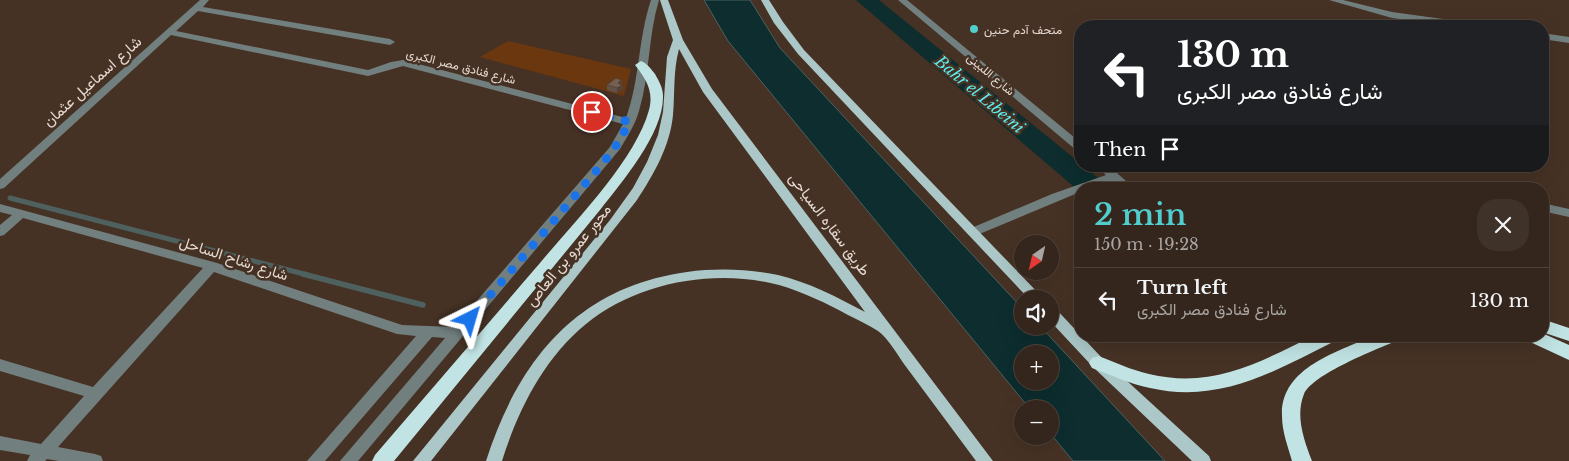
<!DOCTYPE html>
<meta charset="utf-8">
<style>
:root{--surface:#34261c;--page:#3f3229;--text:#f1f3f6;--muted:#a9a5a3;--line:#4e433b;--accent:#52cdce}
body{margin:0;font-family:"Libre Baskerville",Vazirmatn,serif;background:var(--page);color:var(--text);height:100vh;display:flex;flex-direction:column;font-size:19px;white-space:nowrap}
*{box-sizing:border-box;margin:0}
p{font-size:16px;color:var(--muted)}
.icon{flex:none;width:28px;height:28px;fill:none;stroke:currentColor;stroke-width:2;stroke-linecap:round;stroke-linejoin:round}
.map{position:relative;flex:1;overflow:hidden}
.details{position:absolute;left:1074px;top:182px;width:475px;height:160px;display:flex;flex-direction:column;background:var(--surface);border-radius:20px;box-shadow:0 5px 20px #0002,0 0 0 1px var(--line)}
.details>*{flex:none}
.top-card{position:absolute;left:1074px;top:20px;width:475px;height:152px;border-radius:20px;box-shadow:0 5px 20px #0002,0 0 0 1px var(--line);background:#202124;color:#fff;overflow:hidden}
.needle{width:32px;rotate:214deg}
.fabs{position:absolute;left:1014px;top:235px;display:grid;gap:10px}
.fabs a{display:grid;place-items:center;width:45px;height:45px;border-radius:50%;background:var(--surface);box-shadow:0 5px 20px #0002,0 0 0 1px var(--line);font-size:25px}
.pin{position:absolute;display:grid;place-items:center;width:42px;height:42px;color:#fff;margin:-21px;border:2px solid #fff;border-radius:50%;box-shadow:0 1px 5px #0007}
.me{position:absolute;width:55px;margin:-28px;rotate:40deg;stroke-linejoin:round;filter:drop-shadow(0 0 4px #0008)}
.turn{display:flex;align-items:center;gap:18px;height:105px;padding:0 20px;font-size:22px}
.turn .icon{width:65px;height:65px;stroke-width:2.5}
.turn b{display:block;font-size:35px;line-height:42px}
.then{display:flex;align-items:center;height:48px;padding:0 20px;background:#0003;gap:10px;font-size:19px}
.round{display:grid;place-items:center;flex:none;width:52px;height:52px;border-radius:20px;background:var(--page)}
.head{display:flex;align-items:center;justify-content:space-between;height:85px;padding:0 20px}
h1{font-size:30px;font-weight:600;line-height:38px;color:var(--accent)}
ul{padding:0;list-style:none}
li{display:flex;align-items:center;gap:15px;height:65px;padding:0 20px;border-top:1px solid var(--line)}
li div{flex:1}
li b{display:block;font-size:19px}
li em{font-style:normal}
.map>svg:first-child{display:block}
</style>
<div class="map">
<svg width="1569" height="461" viewBox="0 0 1569 461">
<rect width="100%" height="100%" fill="#463225"/>
<path fill="#6b370f" d="M508 41 631 69 624 96 480 57Z"/>
<path fill="#0d2d2e" stroke="#4e615f" fill-rule="evenodd" d="M704 0H750L780 48 1022 308V326H1040L1165 461H1073L1050 433V409H1030L728 41ZM1022 354H1050V381H1022Z"/>
<g fill="none" stroke-linecap="round" stroke-linejoin="round">
<path stroke="#4e615f" stroke-width="5" d="M10 198 308 275"/>
<path stroke="#4e615f" stroke-width="5.5" d="M303 274 423 305"/>
<path fill="#0d2d2e" fill-rule="evenodd" d="M856 0H879L1080 163V166H1084L1104 183 1108 189H1080V192Z"/>
<path fill="#727f7f" fill-rule="evenodd" d="M200 0H209L203 7 390 39 395 42 390 45 198 11 176 31 368 70 391 62 403 60 626 118C640 80 638 38 651 0H659C648 36 650 75 639 111 635 125 627 137 620 149L358 461H340L445 338 432 337 325 461H307L416 336 397 334 214 272 58 447 95 454 101 456 103 461H59L47 459 45 461H27L30 455 0 450V436L41 444 84 396 0 371V359L93 387 203 268 23 218 4 235 0 236V225L12 215 0 212V204L217 263 402 325 454 327 610 147 623 124 403 66 368 76 171 35 4 188 0 189V179Z
M898 0H907L1080 142V151L1076 150Z
M1329 0H1343L1392 12 1472 23 1477 26H1454L1392 18Z
M1542 33 1569 37V43L1542 39Z
M1096 166H1109L1135 189H1122L1112 181 1090 189H1080V192L977 235H969L967 232 969 229 1052 194 1106 175Z
M1349 182 1390 185 1396 189H1313L1319 185Z
M1542 203 1569 209V217L1542 211Z"/>
<path fill="#abc7c7" fill-rule="evenodd" d="M660 0H668L683 40 712 89 993 461H976C952 429 928 396 904 364 897 354 888 338 878 331 869 325 858 320 848 315 826 303 803 292 779 285 715 268 637 282 586 324 544 358 518 410 502 461H486C518 361 577 287 687 272 717 268 748 269 778 275 808 282 837 297 865 312L703 92 679 49C673 71 675 93 673 115 670 146 654 174 637 200L431 461H413L610 220 633 188 647 162 658 135 663 112 667 57 673 40Z
M761 0H769L783 22 804 50 1044 299H1029L798 54 774 23Z
M1050 307 1055 308 1103 359 1209 456 1211 461H1192L1093 367 1050 321Z"/>
<path fill="#c1e3e3" fill-rule="evenodd" d="M641 61C647 63 651 69 655 74 659 81 663 88 663 96 664 133 622 182 600 210L394 461H372L375 455C430 391 485 327 540 263 574 222 635 161 649 110 654 91 646 79 635 65Z
M1542 319 1569 328V341L1542 332Z
M1542 333 1569 345V360L1528 341 1526 336H1542Z
M1313 336H1337L1335 341C1275 371 1220 404 1150 388 1130 384 1111 375 1092 368L1089 363 1092 358 1098 356C1115 362 1131 370 1149 374 1212 389 1258 363 1313 336Z
M1373 336H1398L1396 341C1375 350 1313 374 1304 394 1295 416 1304 440 1312 461H1292C1288 447 1282 432 1282 416 1280 368 1337 352 1373 336Z"/>
</g>
<path fill="#655246" d="M621 80 623 89 617 93 607 90V85Z"/>
<path fill="#524239" d="M621 80 623 89 617 93V88L618 83Z"/>
<path fill="#755f51" stroke="#524239" d="M616 78 621 80 618 83 622 85 617 88 607 85Z"/>
<g fill="none" stroke-linecap="round" stroke-linejoin="round">
<path stroke="#1a73e8" stroke-width="9" stroke-dasharray="0 16.2" d="M470 319 603 163 614 149 630 122 592 112"/>
</g>
<circle fill="#52cdce" stroke="#463225" stroke-width="2" cx="974" cy="29" r="5"/>
<g text-anchor="middle" dominant-baseline="central" stroke-width="5" stroke-linejoin="round" paint-order="stroke">
<g font-size="12" fill="#e7dad2" stroke="#463225" text-anchor="start">
<text x="984" y="29">متحف آدم حنين</text>
</g>
<g font-size="12" fill="#e7dad2" stroke="#463225">
<text transform="translate(461 66) rotate(14)">شارع فنادق مصر الكبرى</text>
<text transform="translate(991 74) rotate(40)">شارع اللبينى</text>
</g>
<g font-size="15" fill="#e7dad2" stroke="#463225">
<text transform="translate(92 81) rotate(-42)">شارع اسماعيل عثمان</text>
<text transform="translate(830 224) rotate(53)">طريق سقاره السياحى</text>
<text transform="translate(568 255) rotate(-51)">محور عمرو بن العاص</text>
<text transform="translate(234 258) rotate(18)">شارع رشاح الساحل</text>
</g>
<g font-size="16" font-style="italic" fill="#5beced" stroke="#463225">
<text transform="translate(980 94) rotate(40)">Bahr el Libeini</text>
</g>
</g>
</svg>
<div class="fabs">
<a><svg class="needle" viewBox="-14 -14 28 28"><path d="M0-13l5 13h-10z" fill="#e53935"/><path d="M0 13l5-13h-10z" fill="#a9a5a3"/></svg></a>
<a><svg class="icon" aria-label="sound" viewBox="0 0 24 24"><path d="M4 9h4l5-4v14l-5-4H4zM17 9q2 3 0 6"/></svg></a>
<a>+</a>
<a>−</a>
</div>
<div class="pin" style="left:592px;top:112px;background:#d93025"><svg class="icon" aria-label="arrive" viewBox="0 0 24 24"><path d="M6 21V4h12l-3 4 3 4H6"/></svg></div>
<svg class="me" style="left:470px;top:319px" viewBox="-20 -20 40 40"><path d="M0-17L14 15 0 8-14 15z" fill="#1a73e8" stroke="#fff" stroke-width="4"/></svg>
<div class="top-card">
<div class="turn"><svg class="icon" aria-label="left" viewBox="0 0 24 24"><path d="M17 20v-9H6M10 6l-5 5 5 5"/></svg><div><b>130 m</b>شارع فنادق مصر الكبرى</div></div>
<div class="then">Then<svg class="icon" aria-label="arrive" viewBox="0 0 24 24"><path d="M6 21V4h12l-3 4 3 4H6"/></svg></div>
</div>
<section class="details">
<div class="head"><div><h1>2 min</h1><p>150 m · 19:28</p></div><a class="round"><svg class="icon" aria-label="close" viewBox="0 0 24 24"><path d="M6 6l12 12M18 6L6 18"/></svg></a></div>
<ul>
<li><svg class="icon" aria-label="left" viewBox="0 0 24 24"><path d="M17 20v-9H6M10 6l-5 5 5 5"/></svg><div><b>Turn left</b><p>شارع فنادق مصر الكبرى</p></div><em>130 m</em></li>
</ul>
</section>
</div>
